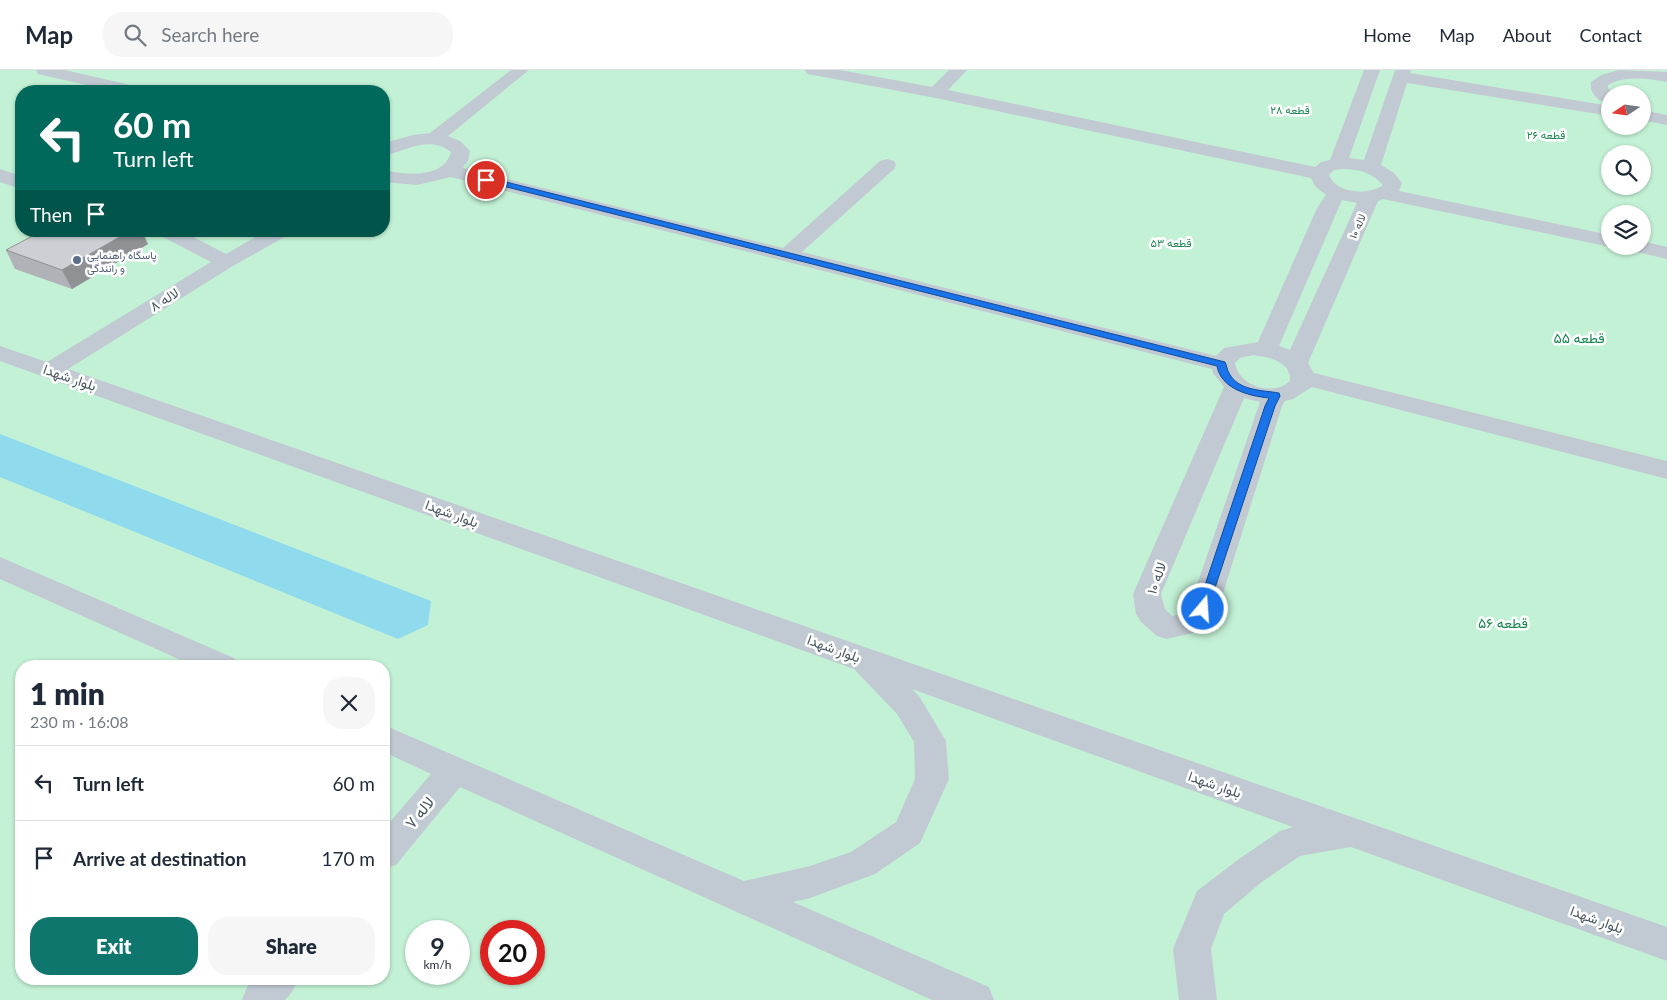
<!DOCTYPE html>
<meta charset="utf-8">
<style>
:root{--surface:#fff;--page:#f6f6f7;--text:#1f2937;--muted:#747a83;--line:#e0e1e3;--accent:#0f766e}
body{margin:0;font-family:Lato,Vazirmatn,sans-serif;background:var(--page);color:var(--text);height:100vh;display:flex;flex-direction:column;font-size:19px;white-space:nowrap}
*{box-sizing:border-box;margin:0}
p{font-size:16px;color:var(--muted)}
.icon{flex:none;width:28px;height:28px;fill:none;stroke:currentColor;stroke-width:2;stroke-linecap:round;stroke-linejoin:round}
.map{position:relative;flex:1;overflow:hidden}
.side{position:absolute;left:15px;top:590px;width:375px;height:325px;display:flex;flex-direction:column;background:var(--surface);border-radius:20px;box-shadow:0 1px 4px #0004}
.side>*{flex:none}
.top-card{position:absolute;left:15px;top:15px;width:375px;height:152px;border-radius:20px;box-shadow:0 1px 4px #0004;background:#00695c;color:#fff;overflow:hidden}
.needle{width:32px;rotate:257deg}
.buttons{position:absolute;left:1601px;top:15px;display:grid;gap:10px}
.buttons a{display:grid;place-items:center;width:50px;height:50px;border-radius:50%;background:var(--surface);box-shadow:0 1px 4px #0004;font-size:25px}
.speed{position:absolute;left:405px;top:850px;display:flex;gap:10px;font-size:25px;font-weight:700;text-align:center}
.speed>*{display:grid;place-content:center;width:65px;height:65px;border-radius:50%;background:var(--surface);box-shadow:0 1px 4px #0004;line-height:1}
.speed small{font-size:12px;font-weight:400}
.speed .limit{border:8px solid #d22;background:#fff;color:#111}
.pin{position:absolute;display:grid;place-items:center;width:42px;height:42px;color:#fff;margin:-21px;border:2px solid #fff;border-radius:50%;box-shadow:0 1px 5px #0007}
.me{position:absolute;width:55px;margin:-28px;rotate:18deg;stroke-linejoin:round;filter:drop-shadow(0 0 4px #0008)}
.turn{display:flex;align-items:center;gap:18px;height:105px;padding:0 15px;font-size:22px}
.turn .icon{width:65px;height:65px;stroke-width:2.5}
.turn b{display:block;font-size:35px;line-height:42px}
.then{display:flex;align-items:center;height:48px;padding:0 15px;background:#0003;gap:10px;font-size:19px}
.round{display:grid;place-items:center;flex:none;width:52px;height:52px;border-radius:20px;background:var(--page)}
.headline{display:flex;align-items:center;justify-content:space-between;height:85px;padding:0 15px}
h1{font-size:30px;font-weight:800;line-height:38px}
.action{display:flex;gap:10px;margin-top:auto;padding:10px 15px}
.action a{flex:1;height:58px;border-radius:20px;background:var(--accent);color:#fff;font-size:20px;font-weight:800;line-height:58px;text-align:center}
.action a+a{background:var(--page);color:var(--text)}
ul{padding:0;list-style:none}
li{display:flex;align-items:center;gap:15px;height:75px;padding:0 15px;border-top:1px solid var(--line)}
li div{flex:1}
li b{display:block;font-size:19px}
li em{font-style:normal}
header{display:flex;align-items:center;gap:30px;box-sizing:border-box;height:70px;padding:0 25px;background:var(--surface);border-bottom:1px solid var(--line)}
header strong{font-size:24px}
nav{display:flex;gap:28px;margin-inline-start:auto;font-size:18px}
.search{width:350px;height:45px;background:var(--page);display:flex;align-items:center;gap:12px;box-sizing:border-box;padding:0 18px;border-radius:20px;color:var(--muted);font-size:19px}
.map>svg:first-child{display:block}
</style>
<header>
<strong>Map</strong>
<div class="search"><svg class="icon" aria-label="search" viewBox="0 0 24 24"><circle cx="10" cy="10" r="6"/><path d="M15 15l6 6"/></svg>Search here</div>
<nav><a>Home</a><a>Map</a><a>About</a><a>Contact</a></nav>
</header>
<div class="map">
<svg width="1667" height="930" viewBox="0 0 1667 930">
<rect width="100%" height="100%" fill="#f5f3f3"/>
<path fill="#c3f1d5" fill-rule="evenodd" d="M0 0H1667V930H0ZM21 21H384V161H21ZM1610 24H1642V56H1610ZM1610 84H1642V116H1610ZM1610 144H1642V176H1610ZM21 596H384V909H21ZM416 861H459V904H416ZM491 861H534V904H491Z"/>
<path fill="#90daee" d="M0 364 431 531 428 555 398 569 0 407Z"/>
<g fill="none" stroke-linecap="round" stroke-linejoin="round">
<path fill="#c1cad2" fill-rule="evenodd" d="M36 0H65L139 17 142 21H112L38 4Z
M511 0H529L448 66 460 71 470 81 468 91 463 98 783 178 880 91 887 89 894 91 896 95 894 99 802 182 1216 286 1224 278 1258 272 1317 138 1326 125 1315 116 1311 108 936 28 813 5 807 4 805 0H840L932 17 949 0H967L948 20 1315 97 1321 92 1330 90 1364 0H1380L1349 88 1364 90 1395 0H1411L1410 3 1610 36V46L1407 13 1381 95 1394 103 1402 113 1399 121 1610 165V176H1614L1610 177 1383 129 1378 131 1308 293 1314 303 1667 391V409L1312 317 1293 329 1285 331 1282 336 1218 539 1201 561 1167 569 1157 566 1141 552 1136 544 1133 524 1224 317 1213 303 1212 299 451 107 417 115 384 112V100C405 105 444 109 451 82 430 65 407 80 384 86V73L413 65 430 63ZM1334 100C1352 97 1370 101 1382 114V116C1367 125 1336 124 1329 105ZM1342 130 1357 133 1290 280 1279 276ZM1253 285C1268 287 1291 291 1290 311 1287 313 1283 316 1280 317 1262 323 1238 312 1235 293L1240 288ZM1244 328 1260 332 1190 535 1182 544 1172 546 1165 539 1161 524Z
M1619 0 1667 2V12C1648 9 1626 5 1608 15V18L1613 24H1610V35C1599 32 1589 24 1591 12L1601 5Z
M1642 40 1667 45V55L1642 50Z
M0 99 21 106V119L0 112Z
M156 161H182L226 184 266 161H291L288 165 233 196 68 299 1667 857V891L1351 777 1300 786 1263 811 1224 844 1211 879 1217 930H1179L1173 879 1197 821 1239 789 1280 761 1293 757 912 619 919 626 946 671 949 709 920 773 875 804 810 828 793 832 989 917 994 930H932L460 717 396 795 384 799V759L431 704 384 682V655L744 811 810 796 851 782 896 752 915 709 914 672 897 644 854 599 0 291V276L47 292 211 192 159 165Z
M1642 171 1667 177V189L1628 180 1625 176H1642Z
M0 487 234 588 238 596H194L0 509Z
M255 909H298L292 922 285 930H242L247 917Z"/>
</g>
<path fill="#b0b2b7" d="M58 162 148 174 72 219 15 199 6 180Z"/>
<path fill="#909195" d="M130 161H142L148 174 72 219 62 200Z"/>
<path fill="#cdcfd5" stroke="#909195" d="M42 161H57L58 162 60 161H130L62 200 6 180Z"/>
<path fill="#1a73e8" stroke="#114b97" d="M486 107 1225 292C1227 296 1227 300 1229 303 1238 321 1262 320 1279 323L1280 326 1275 336 1207 542H1199L1197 539 1265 336 1269 328C1249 326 1221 319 1217 296L483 111V108Z"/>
<circle fill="#5c6f8a" stroke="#fff" stroke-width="2" cx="77" cy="190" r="5"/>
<g text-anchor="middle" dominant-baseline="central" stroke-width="5" stroke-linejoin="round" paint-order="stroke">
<g font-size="11" fill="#17864f" stroke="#fff">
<text x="1290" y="39">قطعه ۲۸</text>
<text x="1546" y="64">قطعه ۲۶</text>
<text x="1171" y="172">قطعه ۵۳</text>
</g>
<g font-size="11" fill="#4a5661" stroke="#fff">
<text transform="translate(1357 156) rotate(-66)">لاله ۱۰</text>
</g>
<g font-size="11" fill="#4e5e75" stroke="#fff" text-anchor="start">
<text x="87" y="184">پاسگاه راهنمایی<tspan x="87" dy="13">و رانندگی</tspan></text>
</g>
<g font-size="14" fill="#4a5661" stroke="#fff">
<text transform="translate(164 229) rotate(-32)">لاله ۸</text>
<text transform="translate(70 307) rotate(19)">بلوار شهدا</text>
<text transform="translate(452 443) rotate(20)">بلوار شهدا</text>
<text transform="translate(1156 508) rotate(-71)">لاله ۱۰</text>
<text transform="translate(834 578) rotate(20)">بلوار شهدا</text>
<text transform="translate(1215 714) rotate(19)">بلوار شهدا</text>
<text transform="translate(1597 849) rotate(20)">بلوار شهدا</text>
</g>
<g font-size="14" fill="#17864f" stroke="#fff">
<text x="1579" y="267">قطعه ۵۵</text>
<text x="1503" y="552">قطعه ۵۶</text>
</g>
<g font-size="16" fill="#4a5661" stroke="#fff">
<text transform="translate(419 742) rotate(-50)">لاله ۷</text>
</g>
</g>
</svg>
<div class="buttons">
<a><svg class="needle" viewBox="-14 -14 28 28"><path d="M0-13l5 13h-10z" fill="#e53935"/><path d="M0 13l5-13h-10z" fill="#747a83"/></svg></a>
<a><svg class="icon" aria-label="search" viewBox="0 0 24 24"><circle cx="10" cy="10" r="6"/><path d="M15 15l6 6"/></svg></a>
<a><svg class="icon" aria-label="layers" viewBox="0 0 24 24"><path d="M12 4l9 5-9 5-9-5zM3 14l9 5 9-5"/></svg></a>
</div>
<div class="speed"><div>9<small>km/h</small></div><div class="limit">20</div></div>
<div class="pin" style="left:486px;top:110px;background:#d93025"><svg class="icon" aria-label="arrive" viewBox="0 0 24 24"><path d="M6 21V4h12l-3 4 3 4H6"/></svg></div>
<svg class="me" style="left:1203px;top:539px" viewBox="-20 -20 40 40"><circle r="17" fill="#1a73e8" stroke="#fff" stroke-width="3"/><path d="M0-11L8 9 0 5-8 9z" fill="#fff"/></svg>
<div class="top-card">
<div class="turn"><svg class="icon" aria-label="left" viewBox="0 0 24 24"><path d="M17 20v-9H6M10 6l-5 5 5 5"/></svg><div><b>60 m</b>Turn left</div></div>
<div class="then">Then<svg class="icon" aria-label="arrive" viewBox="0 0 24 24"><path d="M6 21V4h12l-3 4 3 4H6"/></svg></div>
</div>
<section class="side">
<div class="headline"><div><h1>1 min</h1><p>230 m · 16:08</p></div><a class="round"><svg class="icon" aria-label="close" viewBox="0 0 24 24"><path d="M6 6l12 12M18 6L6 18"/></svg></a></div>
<ul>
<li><svg class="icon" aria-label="left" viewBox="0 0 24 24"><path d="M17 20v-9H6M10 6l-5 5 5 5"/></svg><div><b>Turn left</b></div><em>60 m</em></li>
<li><svg class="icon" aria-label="arrive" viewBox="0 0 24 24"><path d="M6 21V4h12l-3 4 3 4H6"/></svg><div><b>Arrive at destination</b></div><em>170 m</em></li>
</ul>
<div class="action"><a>Exit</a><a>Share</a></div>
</section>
</div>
